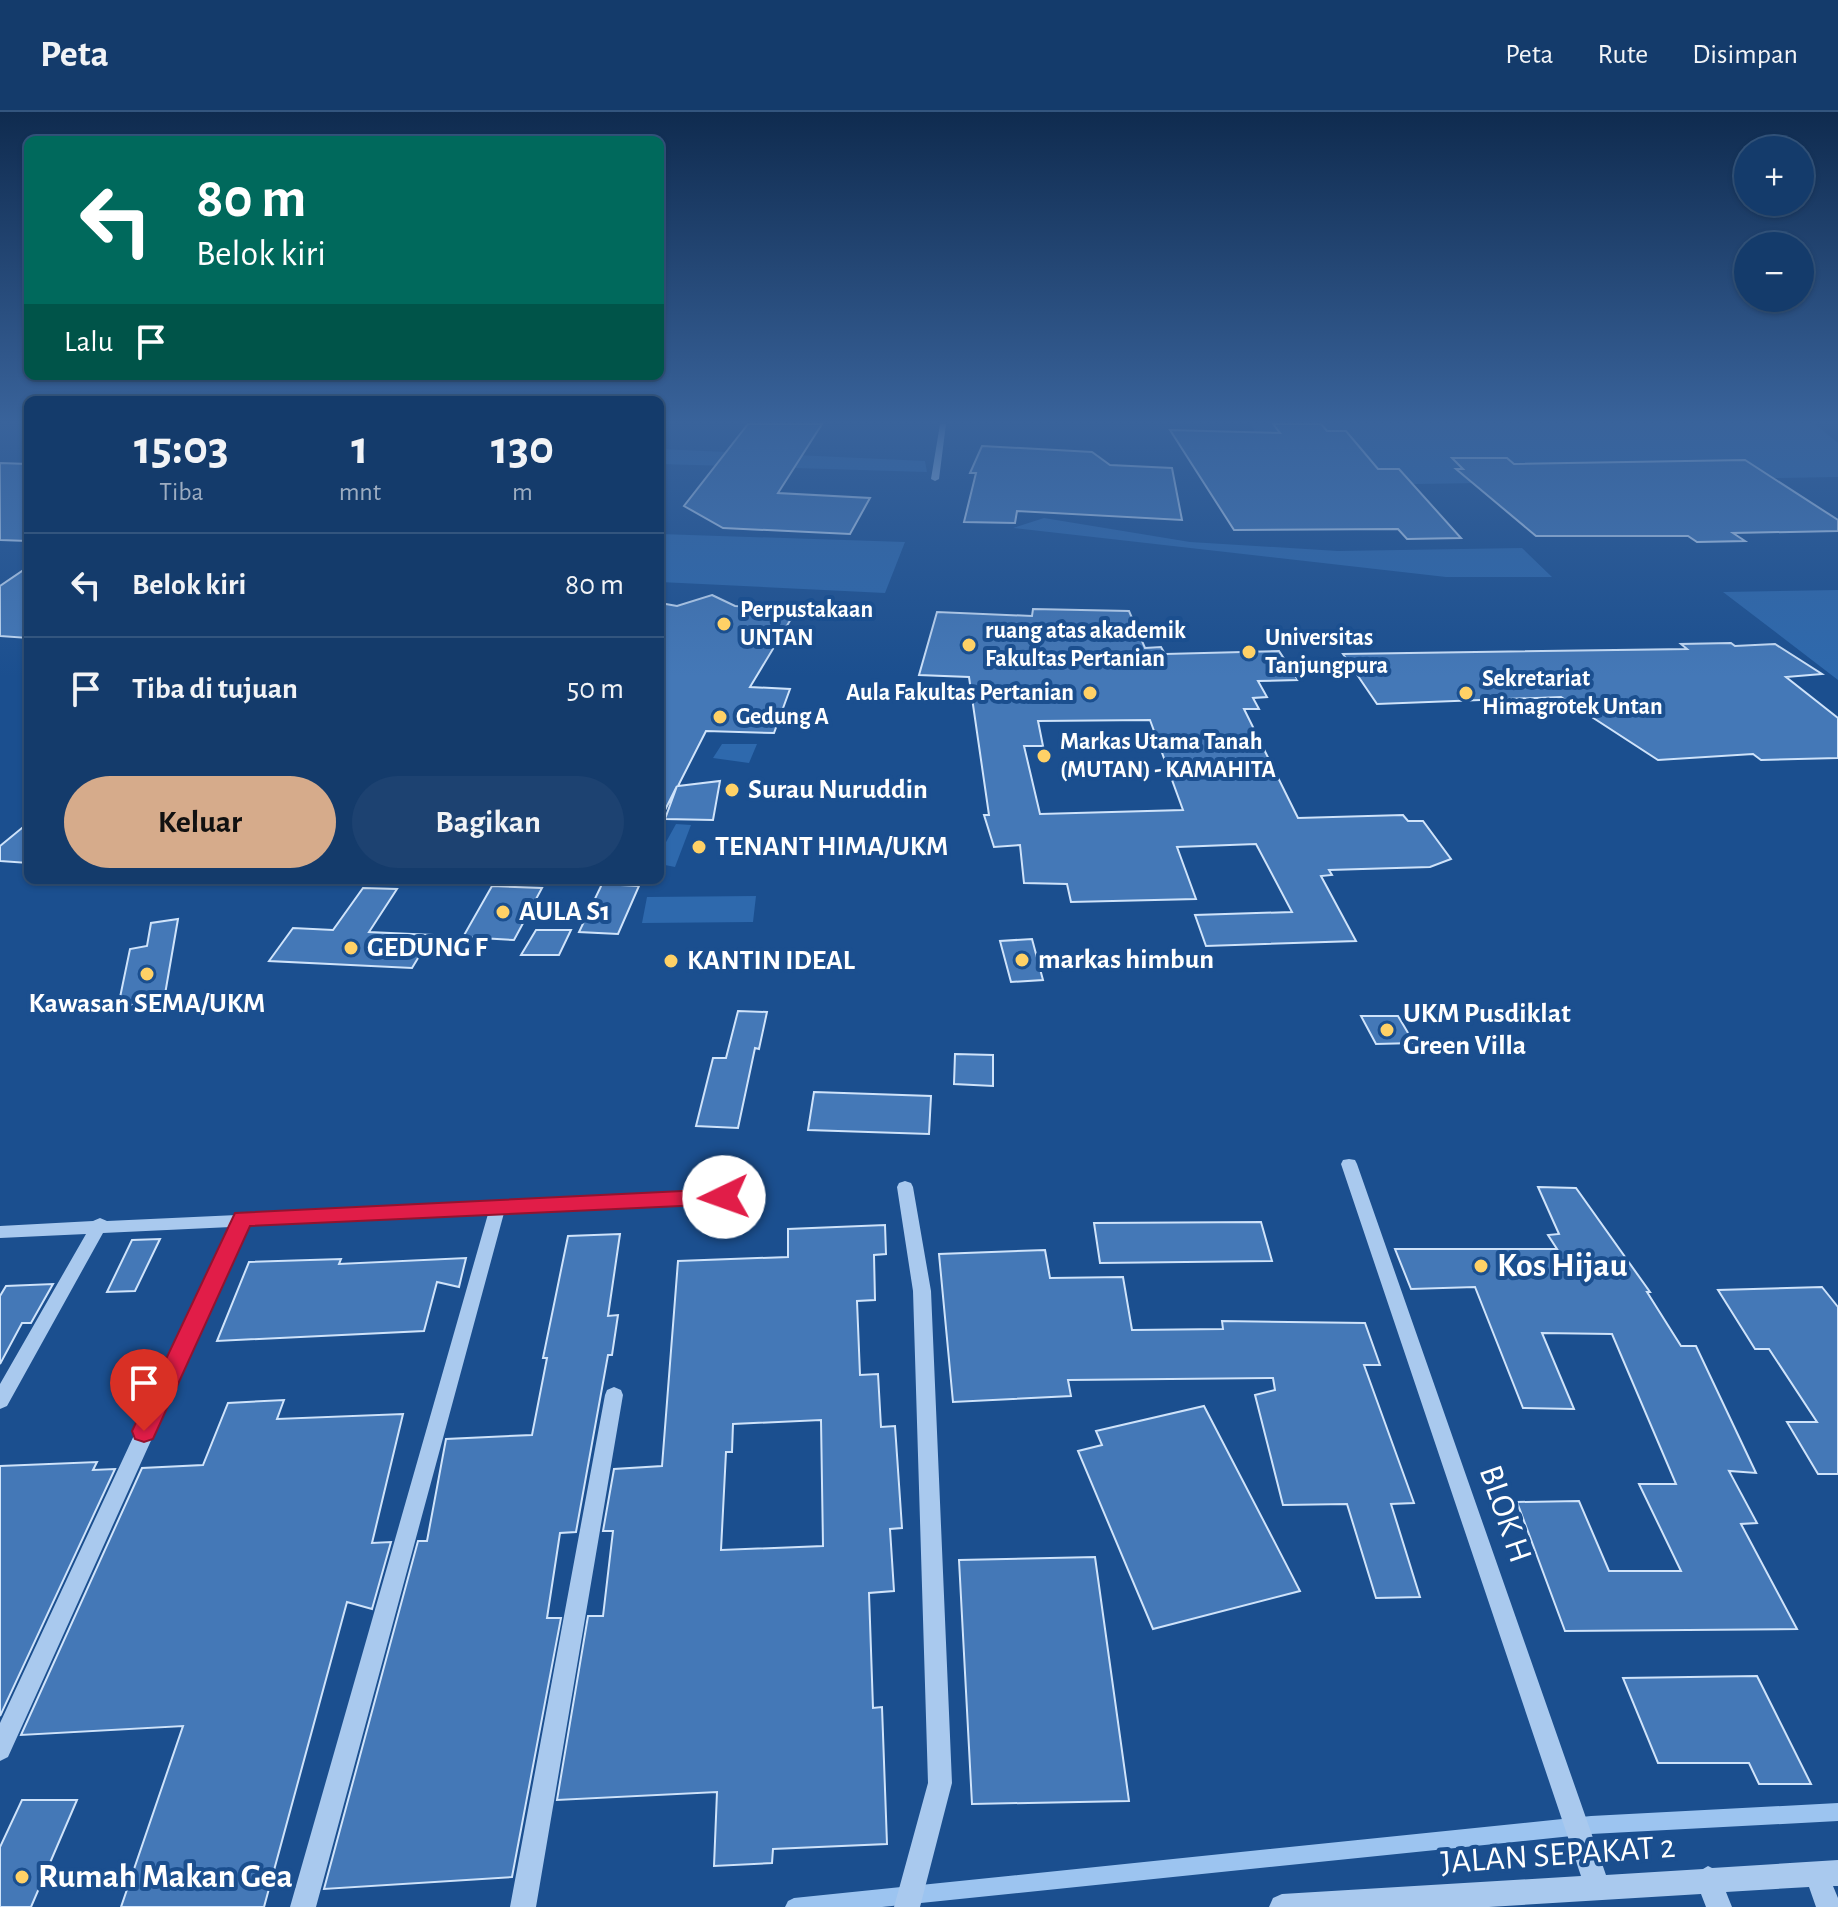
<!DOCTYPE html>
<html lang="id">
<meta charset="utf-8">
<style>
:root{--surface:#143b6b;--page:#1d4271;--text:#f1f3f6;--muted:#9dadc1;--line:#33557e;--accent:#d6ab8b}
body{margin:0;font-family:"Alegreya Sans",sans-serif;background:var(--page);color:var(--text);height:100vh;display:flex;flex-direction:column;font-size:30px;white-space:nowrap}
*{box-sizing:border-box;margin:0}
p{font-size:26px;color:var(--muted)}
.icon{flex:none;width:44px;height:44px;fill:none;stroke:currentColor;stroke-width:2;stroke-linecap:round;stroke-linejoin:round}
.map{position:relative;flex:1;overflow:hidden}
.side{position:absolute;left:24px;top:284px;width:640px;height:488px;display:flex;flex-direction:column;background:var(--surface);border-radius:12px;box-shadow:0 2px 6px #0004,0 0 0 2px var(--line)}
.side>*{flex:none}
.hud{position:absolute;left:24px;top:24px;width:640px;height:244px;border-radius:12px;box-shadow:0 2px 6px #0004,0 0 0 2px var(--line);background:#00695c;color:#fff;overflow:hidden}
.tools{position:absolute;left:1734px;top:24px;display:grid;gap:16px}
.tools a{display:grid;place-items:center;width:80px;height:80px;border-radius:50%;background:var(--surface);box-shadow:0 2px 6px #0004,0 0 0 2px var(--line);font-size:40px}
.pin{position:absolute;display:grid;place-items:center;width:68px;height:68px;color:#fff;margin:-82px -34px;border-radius:50% 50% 50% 0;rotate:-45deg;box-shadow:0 0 8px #0007}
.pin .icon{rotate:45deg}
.me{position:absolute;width:88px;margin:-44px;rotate:267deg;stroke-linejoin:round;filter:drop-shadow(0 0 6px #0008)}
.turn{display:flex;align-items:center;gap:28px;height:168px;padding:0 40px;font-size:36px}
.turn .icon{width:104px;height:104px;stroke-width:2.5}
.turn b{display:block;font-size:56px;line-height:68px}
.then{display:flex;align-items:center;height:76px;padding:0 40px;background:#0003;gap:16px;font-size:30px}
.eta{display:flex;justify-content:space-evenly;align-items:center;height:136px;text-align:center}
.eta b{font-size:48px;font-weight:600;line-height:56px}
.primary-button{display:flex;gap:16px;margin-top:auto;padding:16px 40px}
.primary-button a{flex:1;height:92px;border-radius:48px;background:var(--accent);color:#111;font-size:32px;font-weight:600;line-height:92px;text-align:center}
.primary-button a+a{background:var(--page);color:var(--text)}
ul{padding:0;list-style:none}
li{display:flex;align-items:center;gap:24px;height:104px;padding:0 40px;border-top:2px solid var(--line)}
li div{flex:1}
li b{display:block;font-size:30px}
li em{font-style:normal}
header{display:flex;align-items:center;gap:48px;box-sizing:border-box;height:112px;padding:0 40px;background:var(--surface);border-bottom:2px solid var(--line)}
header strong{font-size:38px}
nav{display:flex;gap:44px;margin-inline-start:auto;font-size:28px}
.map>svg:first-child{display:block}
</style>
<header>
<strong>Peta</strong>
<nav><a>Peta</a><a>Rute</a><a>Disimpan</a></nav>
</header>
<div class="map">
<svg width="1838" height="1795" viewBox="0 0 1838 1795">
<rect width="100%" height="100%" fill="#1b4f8f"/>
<path fill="#2e69ad" d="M1250 312H1815L1838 331V365L1292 374Z
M660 337 925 349 927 360 660 352Z
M1044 406 1190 430 1338 439 1522 436 1552 465H1446L1013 416Z
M660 422 905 430 885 481 660 470Z
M1838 478V568L1723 480Z
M722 632H757L749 651 713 646Z
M676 712 691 713 675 755 660 752V741Z
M756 784 753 810 642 811 647 785Z"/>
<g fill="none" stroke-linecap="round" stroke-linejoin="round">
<path fill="#9cc4f0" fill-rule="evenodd" d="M1838 1691V1709L1591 1722 882 1795H785L788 1789 794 1786 1591 1704Z"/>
</g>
<path fill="#4478b7" stroke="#cfe3fa" stroke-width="2" fill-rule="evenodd" d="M748 312H822L778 381 870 386 850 422 723 416 684 394Z
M1273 312H1321L1327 319H1346L1378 357H1399L1461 426 1407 427 1398 417 1234 418 1170 318 1280 321Z
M982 334 1092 340 1110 353 1172 356 1182 408 1017 399 1015 411 964 410 976 361H970Z
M1452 346H1507L1514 352 1745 348 1838 408V419L1733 421 1745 429 1697 430 1688 424H1536L1456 357H1463Z
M0 351 28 352V429L0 428Z
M28 455V526L0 524V474Z
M712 483 735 494 797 497 750 575 790 577 774 621 706 619 678 674 720 669 713 708 665 707 677 674 660 708V491L677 494Z
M1033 497 1129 499 1145 536 1161 535 1165 542 1279 539 1298 568 1258 569 1267 585 1253 586 1259 597H1244L1298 706 1403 703 1408 709H1423L1451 747 1430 755 1329 758 1332 763 1321 764 1356 829 1206 834 1195 803 1292 800 1256 732 1177 735 1196 787 1071 790 1067 772 1024 771 1020 733 994 735 984 703H989L969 565 919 563 937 500 1032 504ZM1150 608 1183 698 1040 702 1024 634H1043L1038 609Z
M1731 531 1735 534 1775 532 1822 562 1786 565 1838 606V646L1761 648 1753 642 1658 648 1561 585 1377 592 1343 542 1687 537 1681 532Z
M28 711V751L0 749V734Z
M602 772 639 774 618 822 579 820Z
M492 774 542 776 514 828 463 825Z
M363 776 397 777 369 820 432 823 412 856 269 849 293 816 333 818Z
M178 807 164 888 118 895 130 837 147 834 151 811Z
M536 818H571L559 843H521Z
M1032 827 1043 868 1011 870 1000 829Z
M738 899 767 900 759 937 755 936 738 1016 696 1014 713 946H726Z
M1361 904H1398L1414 931 1376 932Z
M955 942 993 943V974L954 972Z
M814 980 931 984 929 1022 808 1018Z
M1538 1075 1576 1076 1650 1180H1647L1681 1234H1696L1756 1361 1729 1359 1757 1411 1741 1412 1797 1517 1565 1519 1517 1390 1579 1389 1609 1459H1681L1639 1372H1676L1612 1222 1542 1221 1574 1297 1523 1296 1475 1175 1411 1177 1395 1137H1557L1548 1123 1559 1122Z
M1261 1110 1272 1149 1100 1151 1094 1111Z
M885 1113 886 1142 874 1143 875 1188 857 1189 860 1263 878 1262 881 1315 895 1314 902 1416 890 1417 894 1479 869 1481 873 1596 882 1595 887 1732 773 1737 772 1751 714 1754 717 1680 557 1688 588 1504H603L613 1419H603L614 1357 662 1354 678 1149 788 1145V1117ZM821 1308 823 1434 721 1438 726 1340H732L733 1312Z
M620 1122 608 1204 618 1203 612 1243H608L576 1420 560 1421 547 1506H561L512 1765 324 1777 418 1429H427L446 1327 532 1323 547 1246H543L568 1124Z
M160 1127 135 1179 107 1180 132 1128Z
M1045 1138 1050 1166 1123 1165 1132 1218 1223 1217 1222 1209 1365 1211 1380 1253H1364L1414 1391 1391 1392 1420 1485 1376 1486 1347 1392 1283 1393 1255 1283 1275 1278 1273 1266 1068 1268 1071 1284 953 1290 939 1142Z
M466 1146 459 1175 437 1170 424 1219 217 1229 249 1150 341 1147 339 1152Z
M53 1172 31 1211H22L0 1252V1184L6 1174Z
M1822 1175 1838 1195V1362H1818L1787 1310H1817L1769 1237H1755L1718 1178Z
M284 1288 277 1307 403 1302 372 1431 391 1430 372 1497 347 1490 264 1795H121L183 1614 21 1623 142 1356 203 1353 228 1291Z
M1204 1294 1300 1479 1153 1517 1078 1339 1102 1333 1096 1319Z
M97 1350 93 1358 115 1357 0 1604V1354Z
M1095 1445 1129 1689 972 1692 959 1448Z
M1757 1564 1811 1672H1759L1749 1651H1658L1623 1566Z
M22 1688H77L31 1795H0V1735Z"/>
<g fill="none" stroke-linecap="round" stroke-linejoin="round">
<path fill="#a9c9ee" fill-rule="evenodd" d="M940 312H946L939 367 935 369 931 367Z
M1349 1047 1355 1048 1357 1052 1606 1763 1703 1757 1708 1754 1712 1756 1838 1748V1774H1833L1838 1786V1795H1816L1809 1775 1726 1780 1732 1795H1706L1701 1782 1489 1795H1269L1273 1786 1282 1782 1581 1764 1341 1052 1343 1048Z
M905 1069 911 1071 913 1075 931 1179 952 1671 920 1795H894L928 1671 913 1179 897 1075 899 1071Z
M724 1079 730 1081 732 1085 730 1089 724 1091 504 1101 316 1795H290L488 1102 248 1114 8 1645 0 1649V1611L231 1115 103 1121 7 1294 0 1297V1272L86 1122 0 1126V1114L93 1109 100 1106 107 1109 237 1103 243 1100 249 1102Z
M614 1275 621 1278 623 1283 536 1795H510L605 1283 607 1278Z"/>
</g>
<linearGradient id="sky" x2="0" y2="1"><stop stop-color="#0f2b4f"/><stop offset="0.55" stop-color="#39639b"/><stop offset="1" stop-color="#39639b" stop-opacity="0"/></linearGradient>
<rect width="1838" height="564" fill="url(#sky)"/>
<path fill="#e11d48" stroke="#92132f" stroke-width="2" d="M724 1077 735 1085 724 1092 250 1114 153 1327 144 1330 135 1327 132 1319 235 1101Z"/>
<g fill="#ffd166" stroke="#1b4f8f" stroke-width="3">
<circle cx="724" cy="512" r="8"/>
<circle cx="969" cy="533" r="8"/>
<circle cx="1249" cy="540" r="8"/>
<circle cx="1090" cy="581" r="8"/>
<circle cx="1466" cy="581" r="8"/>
<circle cx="720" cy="605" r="8"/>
<circle cx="1044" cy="644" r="8"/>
<circle cx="732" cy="678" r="8"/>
<circle cx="699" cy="735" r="8"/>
<circle cx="503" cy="800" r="8"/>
<circle cx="351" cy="836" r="8"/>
<circle cx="1022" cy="848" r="8"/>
<circle cx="671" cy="849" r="8"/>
<circle cx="147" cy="862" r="8"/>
<circle cx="1387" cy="918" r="8"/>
<circle cx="1481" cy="1154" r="8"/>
<circle cx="22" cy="1765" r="8"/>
</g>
<g text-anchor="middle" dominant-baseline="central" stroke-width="8" stroke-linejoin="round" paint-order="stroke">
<g font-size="24" font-weight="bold" fill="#fff" stroke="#1b4f8f" text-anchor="start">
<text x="740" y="498">Perpustakaan<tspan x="740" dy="28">UNTAN</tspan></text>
<text x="985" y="519">ruang atas akademik<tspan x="985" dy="28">Fakultas Pertanian</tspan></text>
<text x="1265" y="526">Universitas<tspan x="1265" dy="28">Tanjungpura</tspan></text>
<text x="1482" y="567">Sekretariat<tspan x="1482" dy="28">Himagrotek Untan</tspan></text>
<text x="1074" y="581" text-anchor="end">Aula Fakultas Pertanian</text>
<text x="736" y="605">Gedung A</text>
<text x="1060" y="630">Markas Utama Tanah<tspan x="1060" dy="28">(MUTAN) - KAMAHITA</tspan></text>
</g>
<g font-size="28" font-weight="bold" fill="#fff" stroke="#1b4f8f" text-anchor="start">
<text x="748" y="678">Surau Nuruddin</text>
<text x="715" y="735">TENANT HIMA/UKM</text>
<text x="519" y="800">AULA S1</text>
<text x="367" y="836">GEDUNG F</text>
<text x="1038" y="848">markas himbun</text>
<text x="687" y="849">KANTIN IDEAL</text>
<text x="147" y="892" text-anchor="middle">Kawasan SEMA/UKM</text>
<text x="1403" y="902">UKM Pusdiklat<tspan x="1403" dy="32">Green Villa</tspan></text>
</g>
<g font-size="34" font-weight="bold" fill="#fff" stroke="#1b4f8f" text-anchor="start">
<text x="1497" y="1154">Kos Hijau</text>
<text x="38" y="1765">Rumah Makan Gea</text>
</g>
<g font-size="34" fill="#fff" stroke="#1b4f8f">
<text transform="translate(1505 1402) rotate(71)">BLOK H</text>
<text transform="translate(1558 1743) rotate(-4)">JALAN SEPAKAT 2</text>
</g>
</g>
</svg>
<div class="tools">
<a>+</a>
<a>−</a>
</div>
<div class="pin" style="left:144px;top:1319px;background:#d93025"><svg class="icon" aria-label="arrive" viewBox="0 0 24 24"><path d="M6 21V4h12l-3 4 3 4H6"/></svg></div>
<svg class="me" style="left:724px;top:1085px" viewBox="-20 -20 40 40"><circle r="19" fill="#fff"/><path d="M0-13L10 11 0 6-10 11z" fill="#e11d48"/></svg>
<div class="hud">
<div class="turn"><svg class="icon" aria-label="left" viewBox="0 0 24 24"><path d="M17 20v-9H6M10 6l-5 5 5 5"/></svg><div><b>80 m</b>Belok kiri</div></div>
<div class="then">Lalu<svg class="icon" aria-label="arrive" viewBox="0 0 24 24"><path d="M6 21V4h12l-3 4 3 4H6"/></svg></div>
</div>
<section class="side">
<div class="eta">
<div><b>15:03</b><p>Tiba</p></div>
<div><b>1</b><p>mnt</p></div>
<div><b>130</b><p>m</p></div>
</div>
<ul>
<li><svg class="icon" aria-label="left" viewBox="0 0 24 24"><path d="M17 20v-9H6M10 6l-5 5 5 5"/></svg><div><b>Belok kiri</b></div><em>80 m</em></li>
<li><svg class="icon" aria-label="arrive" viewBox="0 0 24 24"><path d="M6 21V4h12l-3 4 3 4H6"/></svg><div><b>Tiba di tujuan</b></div><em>50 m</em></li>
</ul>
<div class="primary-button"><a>Keluar</a><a>Bagikan</a></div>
</section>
</div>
